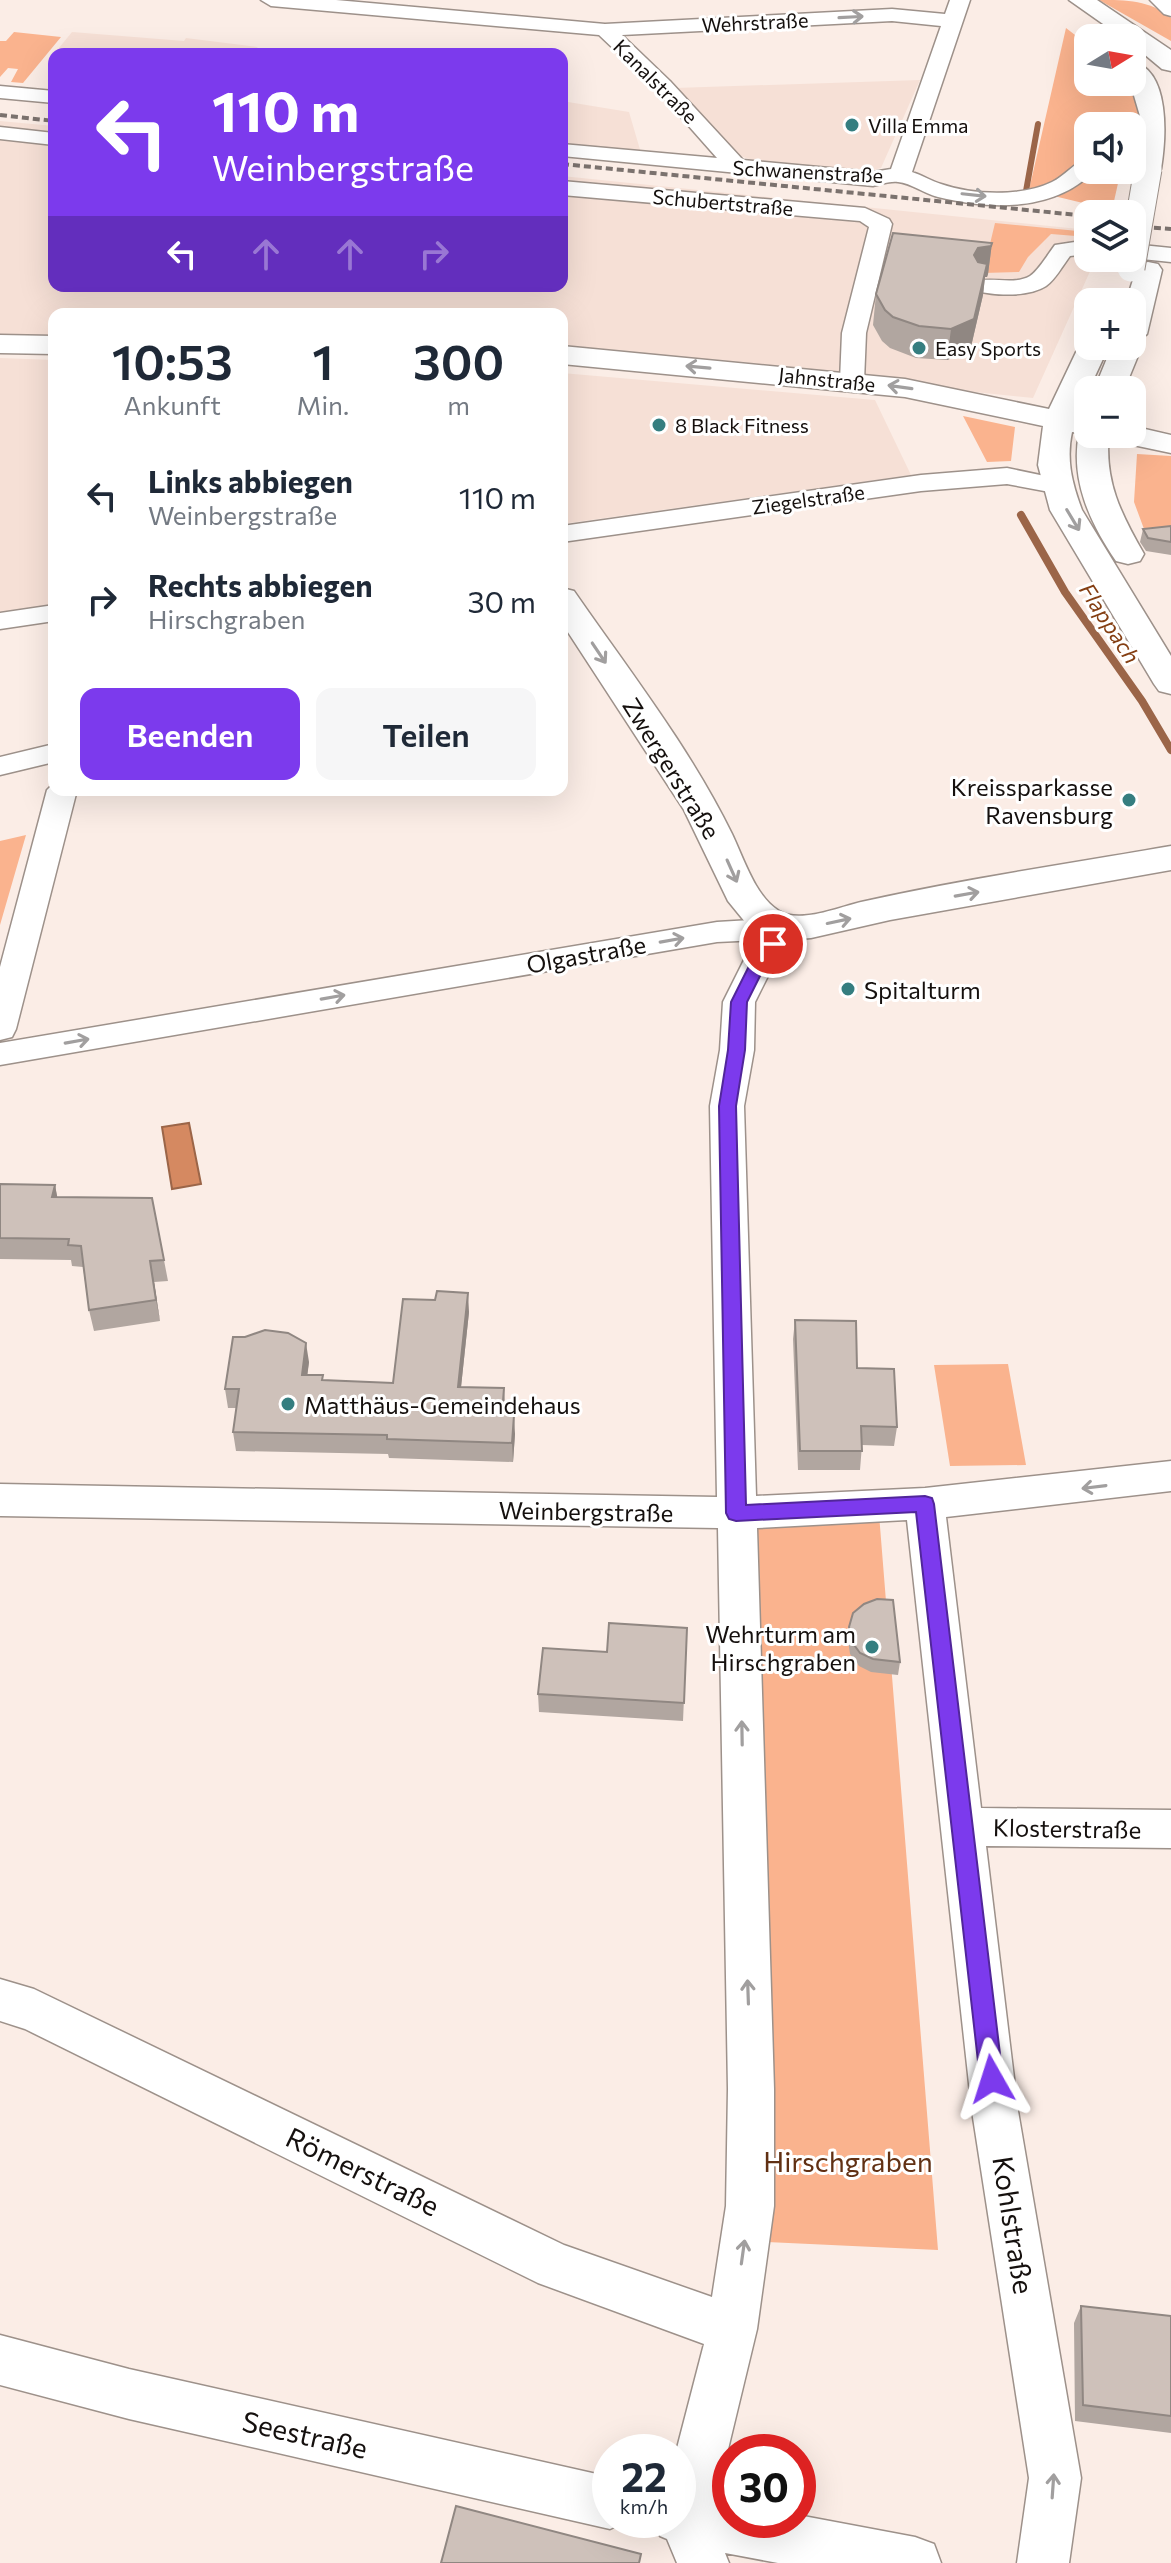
<!DOCTYPE html>
<html lang="de">
<meta charset="utf-8">
<style>
:root{--surface:#fff;--page:#f6f6f7;--text:#1f2937;--muted:#747a83;--accent:#7c3aed}
body{margin:0;font-family:Commissioner,sans-serif;background:var(--page);color:var(--text);height:100vh;display:flex;flex-direction:column;font-size:30px;white-space:nowrap}
*{box-sizing:border-box;margin:0}
p{font-size:26px;color:var(--muted)}
.icon{flex:none;width:44px;height:44px;fill:none;stroke:currentColor;stroke-width:2;stroke-linecap:round;stroke-linejoin:round}
.map{position:relative;flex:1;overflow:hidden}
.side{position:absolute;left:48px;top:308px;width:520px;height:488px;display:flex;flex-direction:column;background:var(--surface);border-radius:16px;box-shadow:0 8px 32px #0002}
.side>*{flex:none}
.top-card{position:absolute;left:48px;top:48px;width:520px;height:244px;border-radius:16px;box-shadow:0 8px 32px #0002;background:#7c3aed;color:#fff;overflow:hidden}
.needle{width:52px;rotate:79deg}
.controls{position:absolute;left:1074px;top:24px;display:grid;gap:16px}
.controls a{display:grid;place-items:center;width:72px;height:72px;border-radius:16px;background:var(--surface);box-shadow:0 8px 32px #0002;font-size:40px}
.speed{position:absolute;left:592px;top:2434px;display:flex;gap:16px;font-size:40px;font-weight:700;text-align:center}
.speed>*{display:grid;place-content:center;width:104px;height:104px;border-radius:50%;background:var(--surface);box-shadow:0 8px 32px #0002;line-height:1}
.speed small{font-size:20px;font-weight:400}
.speed .limit{border:12px solid #d22;background:#fff;color:#111}
.pin{position:absolute;display:grid;place-items:center;width:68px;height:68px;color:#fff;margin:-34px;border:4px solid #fff;border-radius:50%;box-shadow:0 2px 8px #0007}
.me{position:absolute;width:88px;margin:-44px;rotate:354deg;stroke-linejoin:round;filter:drop-shadow(0 0 6px #0008)}
.turn{display:flex;align-items:center;gap:28px;height:168px;padding:0 32px;font-size:36px}
.turn .icon{width:104px;height:104px;stroke-width:2.5}
.turn b{display:block;font-size:56px;line-height:68px}
.lanes{display:flex;align-items:center;height:76px;padding:0 32px;background:#0003;justify-content:center;gap:40px;direction:ltr}
.lanes .off{opacity:.35}
.eta{display:flex;justify-content:space-evenly;align-items:center;height:136px;text-align:center}
.eta b{font-size:48px;font-weight:600;line-height:56px}
.cta{display:flex;gap:16px;margin-top:auto;padding:16px 32px}
.cta a{flex:1;height:92px;border-radius:16px;background:var(--accent);color:#fff;font-size:32px;font-weight:600;line-height:92px;text-align:center}
.cta a+a{background:var(--page);color:var(--text)}
ul{padding:0;list-style:none}
li{display:flex;align-items:center;gap:24px;height:104px;padding:0 32px}
li div{flex:1}
li b{display:block;font-size:30px}
li em{font-style:normal}
.map>svg:first-child{display:block}
</style>
<div class="map">
<svg width="1171" height="2563" viewBox="0 0 1171 2563">
<rect width="100%" height="100%" fill="#fbede6"/>
<path fill="#f6e0d6" d="M72 32 184 41 186 38 257 47 262 54H54Z
M920 80 881 168 869 171 765 164 737 155 675 88Z
M562 101 629 112 641 153 562 146Z
M0 121 54 126V286H562V176L1088 230V258H1096L1033 398 562 349V314H54V336L0 335Z
M0 358 54 360V605L0 613Z
M562 373 875 400 911 475 562 524Z"/>
<path fill="#fab38e" d="M1099 0C1127 0 1150 0 1171 18V41Z
M1066 28 1088 45V82H1132L1145 111 1132 139V126H1088V170H1121L1112 210 1029 190Z
M14 32 61 37 23 83 11 82 18 69 8 68 0 77V41H6Z
M995 223 1088 232V237L1051 234 1028 257 1019 272 983 273Z
M963 416 1015 427 1011 461 987 462Z
M1137 454 1171 456V528L1144 529 1134 502Z
M26 835 0 925V841Z
M1008 1364 1026 1465 950 1466 934 1365Z
M879 1514 938 2250 767 2242 746 1520Z"/>
<path fill="#d58961" stroke="#9b6548" stroke-width="2" d="M189 1123 201 1184 172 1189 162 1127Z"/>
<g fill="none" stroke-linecap="round" stroke-linejoin="round">
<path stroke="#9b6548" stroke-width="6" d="M1026 191 1038 124"/>
<path stroke="#9b6548" stroke-width="8" d="M1021 515 1065 592 1142 701 1171 750"/>
<defs>
<path id="street" d="M261 0H336L605 24 892 9 945 14 950 0H970L912 172C922 175 931 181 941 184 973 195 1021 197 1052 182 1065 176 1074 162 1088 159V170H1095C1055 212 991 210 938 197 925 194 911 183 898 182 890 181 881 184 873 186L562 156V144L717 158 656 89 599 35 271 6ZM892 21 941 26 891 169 873 172 743 160 670 81 622 35Z
M1150 0H1171V16L1164 14Z
M0 86 54 91V103L0 98Z
M0 127 54 133V145L0 139Z
M562 181 865 208 889 219 892 224 866 333 864 381 861 386H843L840 381 842 333 869 227 860 221 562 195Z
M1088 240V254L1070 256C1063 265 1055 280 1046 286 1029 297 996 296 977 291L973 286 977 281C993 277 1015 285 1030 276 1039 270 1048 254 1055 245Z
M1132 244 1171 248V262L1132 258Z
M1007 468 1064 480 1068 485 1064 490 1055 493 1007 484 921 491 562 542V526L921 475Z
M54 605V621L0 629V613Z
M54 744V762L0 775V757Z
M54 783V790H77L16 1029 12 1037 0 1040V967L47 790Z
M786 918 797 921 802 928 774 964 755 1002 754 1050 744 1106 756 1496 925 1488 1171 1461V1491L946 1517 981 1808 1171 1810V1848L986 1846 1018 2111 1081 2478 1069 2563H1017L1029 2478 972 2111 907 1520 757 1528 774 2089V2206L757 2329 716 2499 730 2502V2520H798V2515L915 2537 934 2544 941 2563H778L725 2553 729 2563H677L667 2539 660 2536 653 2520H678L676 2452 704 2344 538 2283 25 2029 0 2021V1979L34 1989 564 2245 712 2297 726 2206 728 2089 718 1528 0 1516V1484L717 1497 710 1106 720 1050 723 1002 744 960 759 940 717 942 0 1065V1043L717 922Z
M0 2335 129 2369 610 2477V2520H629L610 2529 129 2419 0 2385Z"/>
<path id="secondary" d="M1069 0H1097L1171 50V71L1162 69 1132 44V38H1123Z
M1132 61C1171 71 1166 138 1161 169L1157 175H1139L1135 169 1140 116 1130 82Z
M1148 262 1158 264 1162 270 1147 334 1138 341 1142 346 1124 390H1094L1112 346H1132V302H1126L1138 264Z
M0 335 54 336V354L0 353Z
M1088 339V346H1109L1077 415 1088 417V434H1109C1104 481 1121 514 1144 554L1140 561 1128 564 1116 561C1090 523 1070 480 1079 433L1072 432C1066 460 1072 483 1082 510L1171 656V694L1159 691 1154 684 1050 510 1038 465 1043 426 905 397 562 364V346L905 379 1049 409 1079 346Z
M1132 426 1171 435V453L1114 441 1110 434H1132Z
M562 588 574 591C628 669 690 748 732 834 744 859 755 896 779 911 800 924 839 907 861 902 963 879 1068 864 1171 846V870L890 920 811 938 786 940 772 937 750 928 728 901 684 810 562 623Z"/>
</defs>
<use href="#street" stroke="#9d918a" stroke-width="3"/>
<use href="#secondary" stroke="#9d918a" stroke-width="3"/>
<use href="#street" fill="#fff" fill-rule="evenodd"/>
<use href="#secondary" fill="#fff" fill-rule="evenodd"/>
<path stroke="#7b726e" stroke-width="4" stroke-dasharray="7 4" stroke-linecap="butt" d="M0 115 54 121
M562 164 1088 216
M1132 226 1171 229"/>
<defs>
<path id="secondary-bridge" d="M1131 268 1148 169"/>
</defs>
<use href="#secondary-bridge" stroke="#9d918a" stroke-width="29" stroke-linecap="butt"/>
<use href="#secondary-bridge" stroke="#fff" stroke-width="27"/>
</g>
<path fill="#b1a6a0" d="M992 243 988 274 987 277H985L983 295 970 351 947 360 916 358 890 348 882 341 873 325 876 294Z
M1171 526V555L1146 551 1140 542 1143 529Z
M0 1184 55 1185 57 1197 152 1198 168 1281 154 1282 160 1321 94 1331 89 1310 83 1267 72 1266 71 1260 0 1259Z
M469 1312 461 1387 504 1388V1414L515 1434 513 1462 389 1458 388 1454 236 1451 233 1432 236 1408H228L225 1389 309 1362 307 1375H323V1380L393 1383Z
M795 1320 857 1368 897 1427 894 1446 862 1445 860 1470H798L793 1339Z
M849 1627 900 1662 898 1675 871 1672 859 1666 850 1654 848 1640Z
M687 1628 683 1721 539 1712 538 1694 607 1652Z
M1081 2306 1171 2316V2433L1075 2421 1074 2323Z"/>
<path fill="#908782" d="M992 243 988 274 987 277H985L983 295 970 351 947 360 951 329 974 255 978 248Z
M55 1185 59 1206 52 1197Z
M150 1261 154 1282 160 1321 156 1300Z
M468 1293 469 1312 459 1406 458 1387Z
M306 1343 309 1362 305 1394 302 1375Z
M504 1388 505 1408 503 1433 502 1414Z
M514 1415 515 1434 513 1462 512 1443Z"/>
<path fill="#cec1ba" stroke="#908782" stroke-width="2" d="M893 233 992 243 991 246 978 248 974 255 978 262 987 264 974 319 951 329 919 326 893 317 885 310 876 294Z
M1171 526V542L1148 538 1143 529Z
M0 1184 55 1185 52 1197 152 1198 164 1260 150 1261 156 1300 89 1310 81 1246 68 1245 69 1239 0 1238Z
M437 1291 468 1293 458 1387 504 1388 502 1414 514 1415 512 1443 387 1439V1435L233 1432 239 1389H225L233 1337H245L265 1330 288 1333 306 1343 302 1375H323L322 1380 393 1383 403 1299 435 1300Z
M795 1320 856 1321 857 1368 894 1369 897 1427 861 1426 862 1451H800Z
M877 1599 893 1600 900 1662 873 1659 860 1653 852 1642 849 1627 853 1613 864 1604Z
M609 1623 687 1628 684 1703 538 1694 543 1648 607 1652Z
M1081 2306 1171 2316V2416L1083 2405Z
M456 2506 641 2554 639 2563H441Z"/>
<defs><path id="oneway-shaft" d="M-6 0H5M1.5-3L5.5 0L1.5 3" fill="none" stroke-width="1.6" stroke-linecap="round" stroke-linejoin="round" transform="scale(2)"/></defs>
<g stroke="#a19f9f">
<use href="#oneway-shaft" transform="translate(851 17) rotate(-3)"/>
<use href="#oneway-shaft" transform="translate(974 195) rotate(6)"/>
<use href="#oneway-shaft" transform="translate(698 367) rotate(-175)"/>
<use href="#oneway-shaft" transform="translate(900 387) rotate(-172)"/>
<use href="#oneway-shaft" transform="translate(1073 520) rotate(59)"/>
<use href="#oneway-shaft" transform="translate(599 653) rotate(56)"/>
<use href="#oneway-shaft" transform="translate(732 871) rotate(66)"/>
<use href="#oneway-shaft" transform="translate(967 894) rotate(-10)"/>
<use href="#oneway-shaft" transform="translate(839 921) rotate(-12)"/>
<use href="#oneway-shaft" transform="translate(672 940) rotate(-10)"/>
<use href="#oneway-shaft" transform="translate(333 997) rotate(-10)"/>
<use href="#oneway-shaft" transform="translate(77 1041) rotate(-10)"/>
<use href="#oneway-shaft" transform="translate(1094 1487) rotate(173)"/>
<use href="#oneway-shaft" transform="translate(742 1733) rotate(-91)"/>
<use href="#oneway-shaft" transform="translate(748 1992) rotate(-92)"/>
<use href="#oneway-shaft" transform="translate(743 2252) rotate(-82)"/>
<use href="#oneway-shaft" transform="translate(1053 2486) rotate(-86)"/>
</g>
<path fill="#7c3aed" stroke="#51269a" stroke-width="2" d="M773 939 781 944 767 962 747 1002 745 1050 736 1106 746 1505 925 1496 932 1498 934 1504 1003 2079 1000 2087 992 2091 983 2087 980 2079 916 1512 736 1521 729 1519 726 1513 719 1106 728 1050 731 1002 754 956 768 941Z"/>
<g fill="#357e80" stroke="#fff" stroke-width="3">
<circle cx="852" cy="125" r="8"/>
<circle cx="919" cy="348" r="8"/>
<circle cx="659" cy="425" r="8"/>
<circle cx="1129" cy="800" r="8"/>
<circle cx="848" cy="989" r="8"/>
<circle cx="288" cy="1404" r="8"/>
<circle cx="872" cy="1647" r="8"/>
</g>
<g text-anchor="middle" dominant-baseline="central" stroke-width="6" stroke-linejoin="round" paint-order="stroke">
<g font-size="20" fill="#15100e" stroke="#fff">
<text transform="translate(755 22) rotate(-3)">Wehrstraße</text>
<text transform="translate(656 81) rotate(45)">Kanalstraße</text>
<text transform="translate(808 171) rotate(3)">Schwanenstraße</text>
<text transform="translate(723 202) rotate(5)">Schubertstraße</text>
<text transform="translate(827 379) rotate(6)">Jahnstraße</text>
<text transform="translate(808 499) rotate(-8)">Ziegelstraße</text>
</g>
<g font-size="20" fill="#15100e" stroke="#fff" text-anchor="start">
<text x="868" y="125">Villa Emma</text>
<text x="935" y="348">Easy Sports</text>
<text x="675" y="425">8 Black Fitness</text>
</g>
<g font-size="22" font-style="italic" fill="#843e12" stroke="#fff">
<text transform="translate(1110 623) rotate(57)">Flappach</text>
</g>
<g font-size="24" fill="#15100e" stroke="#fff">
<text transform="translate(672 768) rotate(58)">Zwergerstraße</text>
<text transform="translate(586 954) rotate(-10)">Olgastraße</text>
<text transform="translate(586 1511) rotate(1)">Weinbergstraße</text>
<text transform="translate(1067 1828) rotate(1)">Klosterstraße</text>
</g>
<g font-size="24" fill="#15100e" stroke="#fff" text-anchor="end">
<text x="1113" y="786">Kreissparkasse<tspan x="1113" dy="28">Ravensburg</tspan></text>
<text x="864" y="989" text-anchor="start">Spitalturm</text>
<text x="304" y="1404" text-anchor="start">Matthäus-Gemeindehaus</text>
<text x="856" y="1633">Wehrturm am<tspan x="856" dy="28">Hirschgraben</tspan></text>
</g>
<g font-size="28" fill="#613013" stroke="#fff">
<text x="848" y="2161">Hirschgraben</text>
</g>
<g font-size="28" fill="#15100e" stroke="#fff">
<text transform="translate(363 2171) rotate(26)">Römerstraße</text>
<text transform="translate(1014 2225) rotate(81)">Kohlstraße</text>
<text transform="translate(305 2434) rotate(13)">Seestraße</text>
</g>
</g>
</svg>
<div class="controls">
<a><svg class="needle" viewBox="-14 -14 28 28"><path d="M0-13l5 13h-10z" fill="#e53935"/><path d="M0 13l5-13h-10z" fill="#747a83"/></svg></a>
<a><svg class="icon" aria-label="sound" viewBox="0 0 24 24"><path d="M4 9h4l5-4v14l-5-4H4zM17 9q2 3 0 6"/></svg></a>
<a><svg class="icon" aria-label="layers" viewBox="0 0 24 24"><path d="M12 4l9 5-9 5-9-5zM3 14l9 5 9-5"/></svg></a>
<a>+</a>
<a>−</a>
</div>
<div class="speed"><div>22<small>km/h</small></div><div class="limit">30</div></div>
<div class="pin" style="left:773px;top:944px;background:#d93025"><svg class="icon" aria-label="arrive" viewBox="0 0 24 24"><path d="M6 21V4h12l-3 4 3 4H6"/></svg></div>
<svg class="me" style="left:992px;top:2079px" viewBox="-20 -20 40 40"><path d="M0-17L14 15 0 8-14 15z" fill="#7c3aed" stroke="#fff" stroke-width="4"/></svg>
<div class="top-card">
<div class="turn"><svg class="icon" aria-label="left" viewBox="0 0 24 24"><path d="M17 20v-9H6M10 6l-5 5 5 5"/></svg><div><b>110 m</b>Weinbergstraße</div></div>
<div class="lanes"><svg class="icon" aria-label="left" viewBox="0 0 24 24"><path d="M17 20v-9H6M10 6l-5 5 5 5"/></svg><svg class="icon off" aria-label="ahead" viewBox="0 0 24 24"><path d="M12 20V5M6 11l6-6 6 6"/></svg><svg class="icon off" aria-label="ahead" viewBox="0 0 24 24"><path d="M12 20V5M6 11l6-6 6 6"/></svg><svg class="icon off" aria-label="right" viewBox="0 0 24 24"><path d="M7 20v-9h11M14 6l5 5-5 5"/></svg></div>
</div>
<section class="side">
<div class="eta">
<div><b>10:53</b><p>Ankunft</p></div>
<div><b>1</b><p>Min.</p></div>
<div><b>300</b><p>m</p></div>
</div>
<ul>
<li><svg class="icon" aria-label="left" viewBox="0 0 24 24"><path d="M17 20v-9H6M10 6l-5 5 5 5"/></svg><div><b>Links abbiegen</b><p>Weinbergstraße</p></div><em>110 m</em></li>
<li><svg class="icon" aria-label="right" viewBox="0 0 24 24"><path d="M7 20v-9h11M14 6l5 5-5 5"/></svg><div><b>Rechts abbiegen</b><p>Hirschgraben</p></div><em>30 m</em></li>
</ul>
<div class="cta"><a>Beenden</a><a>Teilen</a></div>
</section>
</div>
